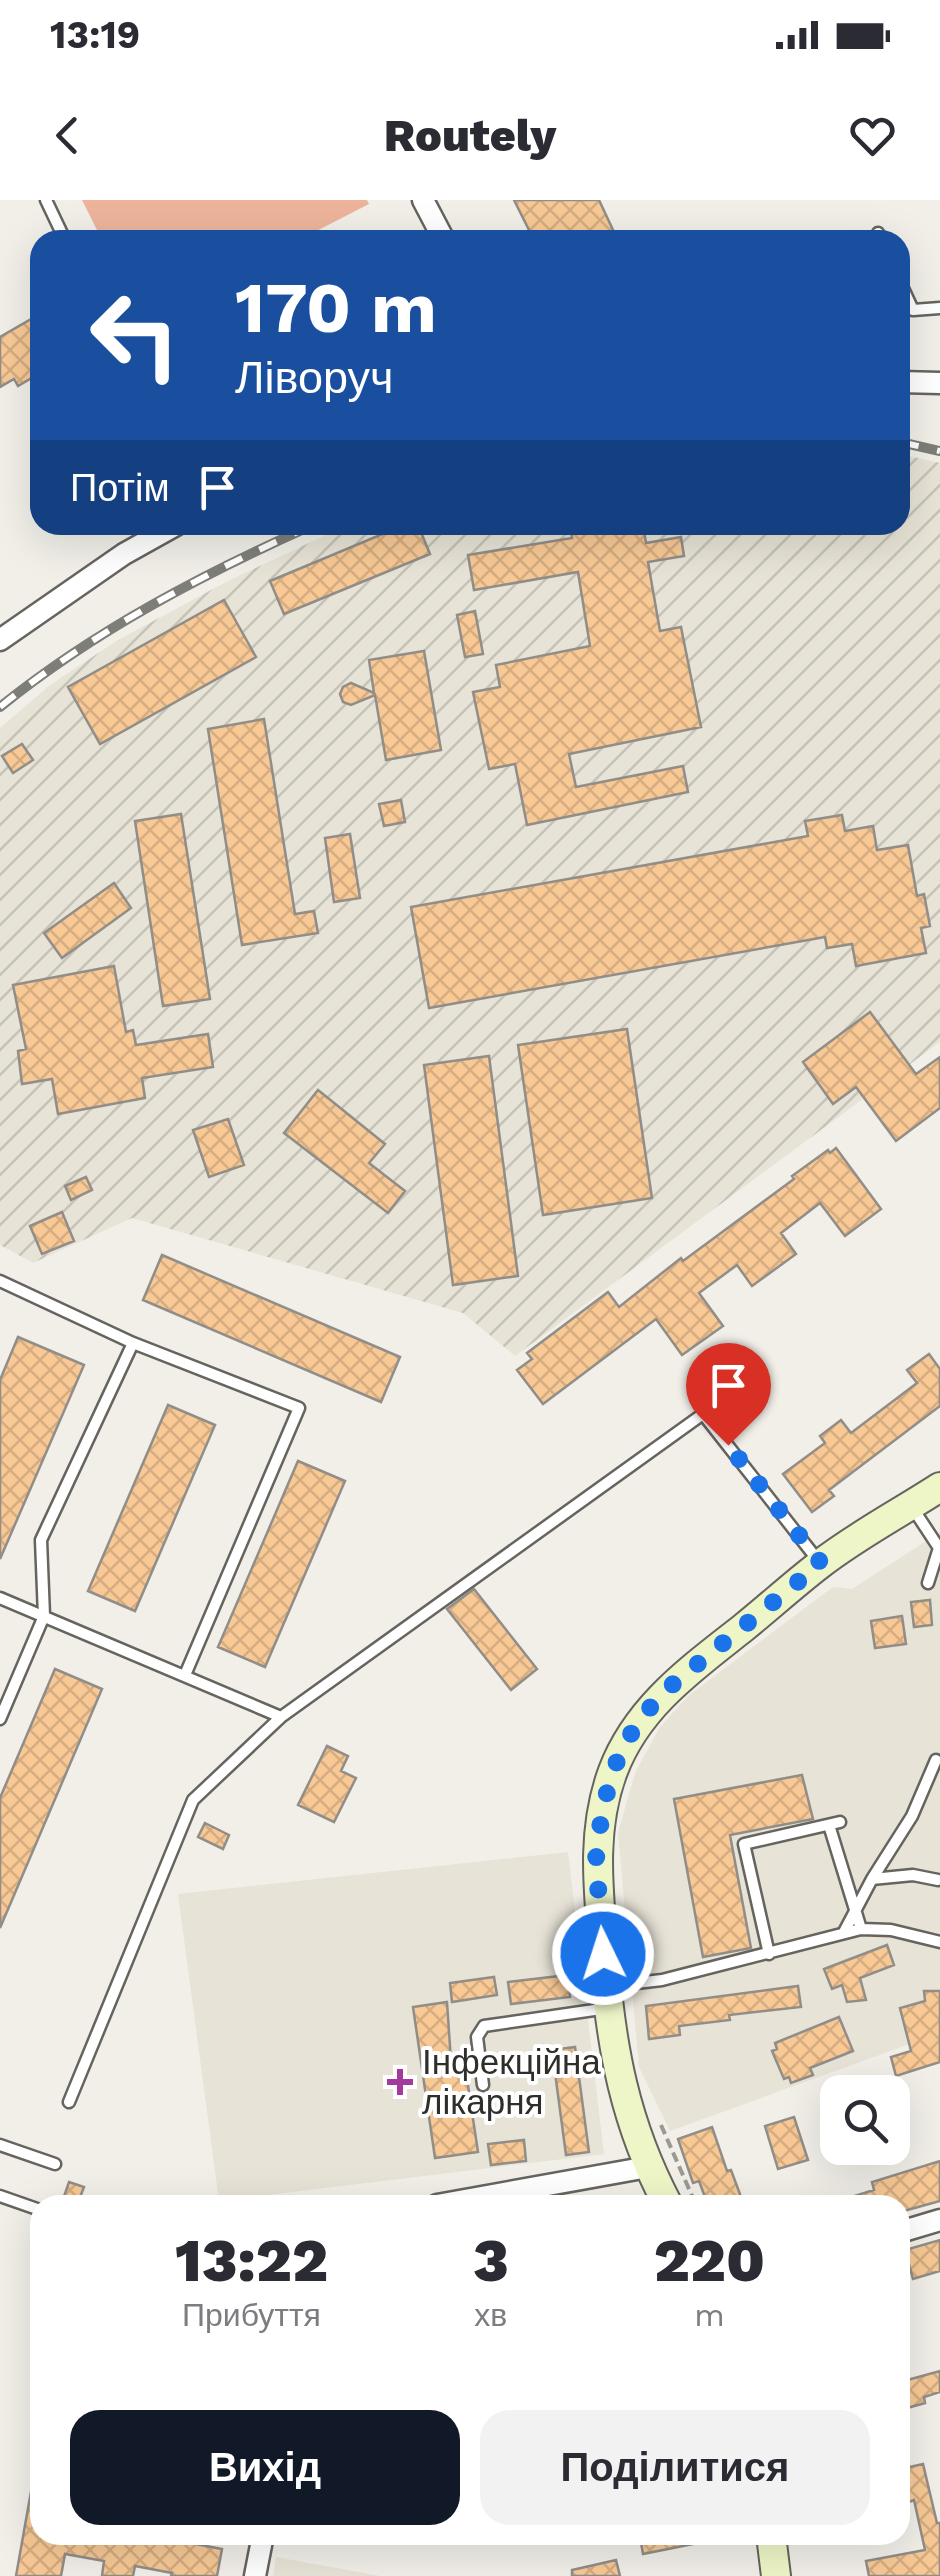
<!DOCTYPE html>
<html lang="uk">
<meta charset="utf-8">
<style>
:root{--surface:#fff;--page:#f2f2f3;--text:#2b2b33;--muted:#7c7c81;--accent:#111827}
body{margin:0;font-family:"Work Sans",sans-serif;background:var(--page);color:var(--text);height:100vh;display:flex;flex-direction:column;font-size:38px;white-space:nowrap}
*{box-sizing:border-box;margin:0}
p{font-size:32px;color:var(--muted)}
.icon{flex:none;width:55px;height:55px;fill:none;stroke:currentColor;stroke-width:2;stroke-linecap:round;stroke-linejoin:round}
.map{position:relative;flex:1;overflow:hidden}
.panel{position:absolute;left:30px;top:1995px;width:880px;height:350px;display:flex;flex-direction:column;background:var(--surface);border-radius:30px;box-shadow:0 10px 40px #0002}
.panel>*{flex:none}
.top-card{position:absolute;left:30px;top:30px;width:880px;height:305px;border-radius:30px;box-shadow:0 10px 40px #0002;background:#1a4fa0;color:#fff;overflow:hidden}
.tools{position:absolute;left:820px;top:1875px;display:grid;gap:20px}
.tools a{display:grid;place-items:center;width:90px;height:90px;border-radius:20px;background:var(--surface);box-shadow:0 10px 40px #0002;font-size:50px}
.pin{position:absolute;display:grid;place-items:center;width:85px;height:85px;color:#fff;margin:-102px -42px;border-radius:50% 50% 50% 0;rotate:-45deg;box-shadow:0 0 10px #0007}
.pin .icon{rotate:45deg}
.me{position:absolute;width:110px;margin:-55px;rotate:356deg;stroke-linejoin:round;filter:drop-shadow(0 0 8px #0008)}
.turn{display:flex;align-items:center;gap:35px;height:210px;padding:0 40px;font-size:45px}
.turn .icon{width:130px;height:130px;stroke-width:2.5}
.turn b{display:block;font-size:70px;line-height:85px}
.then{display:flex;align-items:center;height:95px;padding:0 40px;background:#0003;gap:20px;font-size:38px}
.eta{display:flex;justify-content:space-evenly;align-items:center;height:170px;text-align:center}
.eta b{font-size:60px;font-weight:800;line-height:70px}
.button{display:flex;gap:20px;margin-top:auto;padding:20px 40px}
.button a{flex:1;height:115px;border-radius:30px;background:var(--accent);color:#fff;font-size:40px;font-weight:800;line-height:115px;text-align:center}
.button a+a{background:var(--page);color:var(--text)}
.status{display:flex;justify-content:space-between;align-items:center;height:70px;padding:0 50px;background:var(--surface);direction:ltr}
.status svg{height:28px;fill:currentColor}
header{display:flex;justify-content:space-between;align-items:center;height:130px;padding:0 40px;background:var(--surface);font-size:45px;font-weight:800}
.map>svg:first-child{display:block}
</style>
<div class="status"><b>13:19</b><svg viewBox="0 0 49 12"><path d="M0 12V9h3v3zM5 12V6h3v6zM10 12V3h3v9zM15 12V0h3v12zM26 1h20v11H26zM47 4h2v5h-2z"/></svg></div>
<header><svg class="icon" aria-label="back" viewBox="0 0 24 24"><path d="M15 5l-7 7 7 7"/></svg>Routely<svg class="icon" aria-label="heart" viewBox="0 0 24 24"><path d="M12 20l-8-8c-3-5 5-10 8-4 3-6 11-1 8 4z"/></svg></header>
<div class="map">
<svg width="940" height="2376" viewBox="0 0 940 2376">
<defs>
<pattern id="industrial-furrows" width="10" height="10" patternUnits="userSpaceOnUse" patternTransform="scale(2.5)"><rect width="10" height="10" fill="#e7e3d6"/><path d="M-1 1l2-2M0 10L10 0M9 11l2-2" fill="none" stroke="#c6c3b8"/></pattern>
<pattern id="building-cross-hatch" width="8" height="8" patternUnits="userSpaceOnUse" patternTransform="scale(2.5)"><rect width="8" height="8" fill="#f8c995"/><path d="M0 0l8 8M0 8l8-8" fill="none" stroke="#d5ad81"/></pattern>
</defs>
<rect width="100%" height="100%" fill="#f1efe8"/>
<path fill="#e7e3d6" d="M940 1332V1833L670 1931 639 1867 618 1633 635 1573 660 1527 688 1496 833 1387 852 1389Z
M568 1652 604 1954 219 2001 178 1694Z
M276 2357 380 2376H273Z"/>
<path fill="url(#industrial-furrows)" d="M900 254 940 263V842L515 1156 463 1113 132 1018 33 1063 0 1045V528L50 485 118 440 228 381 347 325H900Z"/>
<path fill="#edb49b" d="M82 0H367L369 4 299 40H102Z"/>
<path fill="url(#building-cross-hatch)" stroke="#918d88" stroke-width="2.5" d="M514 0H599L613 30 593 40H534Z
M40 114V173L18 186 14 179 0 187V137Z
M404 325H418L430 354 284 414 270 381Z
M570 325H643L646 343 681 337 684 356 648 362 660 431 681 427 701 527 569 554 576 587 683 566 688 592 527 625 515 564 489 569 473 492 500 487 496 465 590 446 578 372 474 390 468 355 572 338Z
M224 400 256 457 100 544 68 487Z
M475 411 483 454 465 457 457 415Z
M424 451 441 550 386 560 375 495 351 505 343 502 340 494 343 487 351 483 374 493 369 460Z
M264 519 295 714 314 711 318 733 242 745 208 529Z
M22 544 33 560 13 573 2 556Z
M401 600 405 622 384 626 379 604Z
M181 614 210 799 163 806 135 621Z
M842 615 845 631 873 626 877 650 908 645 917 696 924 694 930 726 921 728 926 753 856 766 852 744 827 748 825 737 429 808 411 707 808 636 805 621Z
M350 634 360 698 334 702 325 638Z
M114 683 131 708 62 758 44 733Z
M114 766 126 832 133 830 136 845 208 834 213 867 142 878 145 898 58 914 52 879 22 884 18 851 26 849 13 785Z
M870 812 916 874 940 857V908L896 941 856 887 833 904 803 862Z
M627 829 652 998 543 1015 518 845Z
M489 856 518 1076 453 1085 424 865Z
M318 890 385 944 369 963 405 991 388 1013 284 933Z
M228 919 244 965 209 977 193 930Z
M836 948 881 1009 845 1036 820 1003 781 1033 796 1054 752 1086 737 1065 699 1093 723 1126 682 1155 656 1119 543 1204 517 1170 532 1159 527 1153 608 1092 619 1107 681 1058 683 1061 794 979 792 976 828 950 830 953Z
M86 977 92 990 71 1000 65 986Z
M62 1012 74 1041 42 1054 30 1026Z
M162 1055 400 1157 381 1202 143 1100Z
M18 1137 84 1165 0 1359V1180Z
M929 1154 940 1169V1206L829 1290 834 1296 812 1312 783 1274 825 1243 820 1236 841 1220 851 1233 917 1183 907 1170Z
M168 1205 215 1225 135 1411 88 1391Z
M298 1261 345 1281 265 1467 218 1447Z
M474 1389 537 1469 511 1490 447 1409Z
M930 1400 932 1425 914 1427 911 1402Z
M902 1416 906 1444 875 1448 871 1421Z
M55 1469 102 1489 0 1728V1598Z
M327 1546 348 1556 341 1571 356 1578 334 1622 298 1605Z
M802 1575 813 1619 730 1635 751 1748 703 1757 674 1599Z
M205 1623 229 1635 223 1649 198 1637Z
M887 1745 894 1765 860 1778 866 1800 847 1802 842 1785 832 1789 824 1769Z
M568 1775 570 1797 511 1804 508 1782Z
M494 1777 497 1795 452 1802 450 1783Z
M798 1786 801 1807 729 1815 730 1820 679 1826 680 1835 649 1839 646 1806Z
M924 1791H940V1862L896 1876 891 1857 911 1851 900 1808 925 1801Z
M447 1802 451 1861 464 1859 478 1952 435 1958 413 1807Z
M839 1817 853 1851 810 1868 813 1875 791 1883 789 1877 784 1879 772 1851 777 1849 775 1843Z
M575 1847 589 1952 566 1955 552 1850Z
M794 1917 808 1960 778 1969 765 1926Z
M712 1927 727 1971 731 1970 744 2005H708L699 1981 693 1983 678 1939Z
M524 1940 526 1961 491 1965 488 1944Z
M940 1961V2001L900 2012V2005H839L838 2001 874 1990 872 1982Z
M69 1982 84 1987 77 2005H61Z
M940 2040V2071L913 2079 905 2050Z
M940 2171V2192L924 2197 925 2203 900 2210V2182Z
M923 2264 937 2323H940V2376H869L866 2361 925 2350 914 2300 909 2302 901 2269Z
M32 2286 40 2287V2335H148L222 2349 217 2376H171L172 2373 135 2366 133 2376H102L104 2361 65 2354 61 2376H16Z
M649 2335H702L703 2342 643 2354 640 2337Z
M616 2360 620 2376H572V2370Z"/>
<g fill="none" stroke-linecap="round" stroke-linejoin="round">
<defs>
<path id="lane" d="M46 0 65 40
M878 33 881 40
M900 82 913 110 940 108
M0 1081 133 1143 299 1208 185 1475
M912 1307 939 1348 928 1383
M0 1398 281 1517
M0 1519 44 1416 41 1340 133 1143
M829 1625 861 1729
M872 1679 912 1616 936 1560
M844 1732 872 1679 913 1675 938 1680
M769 1754 744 1644 840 1622
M610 1786 662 1780 861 1729 891 1730 940 1742
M483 1885 477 1837 484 1826 608 1808
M69 1902 193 1600 281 1517 703 1214 820 1363
M0 1945 55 1964
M0 1996 40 2010"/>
<path id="street" d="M423 0 444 40
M900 182 940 183
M0 440 124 354 176 325
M437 2005 648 1967
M900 2032 940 2020
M255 2376 263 2335"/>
<path id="secondary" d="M668 2005C625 1924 611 1848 604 1758 599 1695 590 1632 613 1571 637 1507 691 1469 743 1428 769 1407 793 1385 819 1365 856 1336 900 1313 940 1287
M771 2335 776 2376"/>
</defs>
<use href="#lane" stroke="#66645f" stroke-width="15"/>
<use href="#street" stroke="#66645f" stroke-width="25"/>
<use href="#secondary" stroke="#66645f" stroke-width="32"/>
<path stroke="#9a9993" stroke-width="4" stroke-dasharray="10 5" stroke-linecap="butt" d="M661 1925 696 2005"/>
<use href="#lane" stroke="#fff" stroke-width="10"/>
<use href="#street" stroke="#fff" stroke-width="20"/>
<use href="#secondary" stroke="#eef6c8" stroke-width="28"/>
<defs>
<path id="rail" d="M900 242 940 251
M0 507C94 431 203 374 313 325"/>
</defs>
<use href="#rail" stroke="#7e7e79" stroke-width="10"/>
<use href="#rail" stroke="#fff" stroke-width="6" stroke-dasharray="19" stroke-linecap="butt"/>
</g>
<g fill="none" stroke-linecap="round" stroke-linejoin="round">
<path stroke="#1a73e8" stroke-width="18" stroke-dasharray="0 32.4" d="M603 1754 596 1659 602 1612 612 1573 625 1543 644 1514 673 1484 821 1363 728 1245"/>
</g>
<path fill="#a33a9c" stroke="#fff" stroke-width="4" d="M395 1867h10v10h10v10h-10v10h-10v-10h-10v-10h10z"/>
<g text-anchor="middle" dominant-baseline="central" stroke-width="8" stroke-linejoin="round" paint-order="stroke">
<g font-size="35" fill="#2e2e2b" stroke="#fff" text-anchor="start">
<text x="422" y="1862">Інфекційна<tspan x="422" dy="40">лікарня</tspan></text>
</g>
</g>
</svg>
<div class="tools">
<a><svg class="icon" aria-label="search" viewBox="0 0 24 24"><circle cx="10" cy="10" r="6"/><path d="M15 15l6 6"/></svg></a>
</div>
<div class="pin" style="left:728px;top:1245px;background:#d93025"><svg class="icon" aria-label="arrive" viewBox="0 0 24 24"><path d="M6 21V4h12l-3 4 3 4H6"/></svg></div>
<svg class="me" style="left:603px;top:1754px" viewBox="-20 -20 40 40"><circle r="17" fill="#1a73e8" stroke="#fff" stroke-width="3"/><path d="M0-11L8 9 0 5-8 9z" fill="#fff"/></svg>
<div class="top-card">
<div class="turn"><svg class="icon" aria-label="left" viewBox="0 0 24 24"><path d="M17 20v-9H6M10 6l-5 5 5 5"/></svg><div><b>170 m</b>Ліворуч</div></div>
<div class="then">Потім<svg class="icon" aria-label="arrive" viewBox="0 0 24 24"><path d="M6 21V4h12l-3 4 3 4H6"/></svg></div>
</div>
<section class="panel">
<div class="eta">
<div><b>13:22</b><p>Прибуття</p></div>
<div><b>3</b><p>хв</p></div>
<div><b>220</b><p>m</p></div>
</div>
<div class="button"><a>Вихід</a><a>Поділитися</a></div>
</section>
</div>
